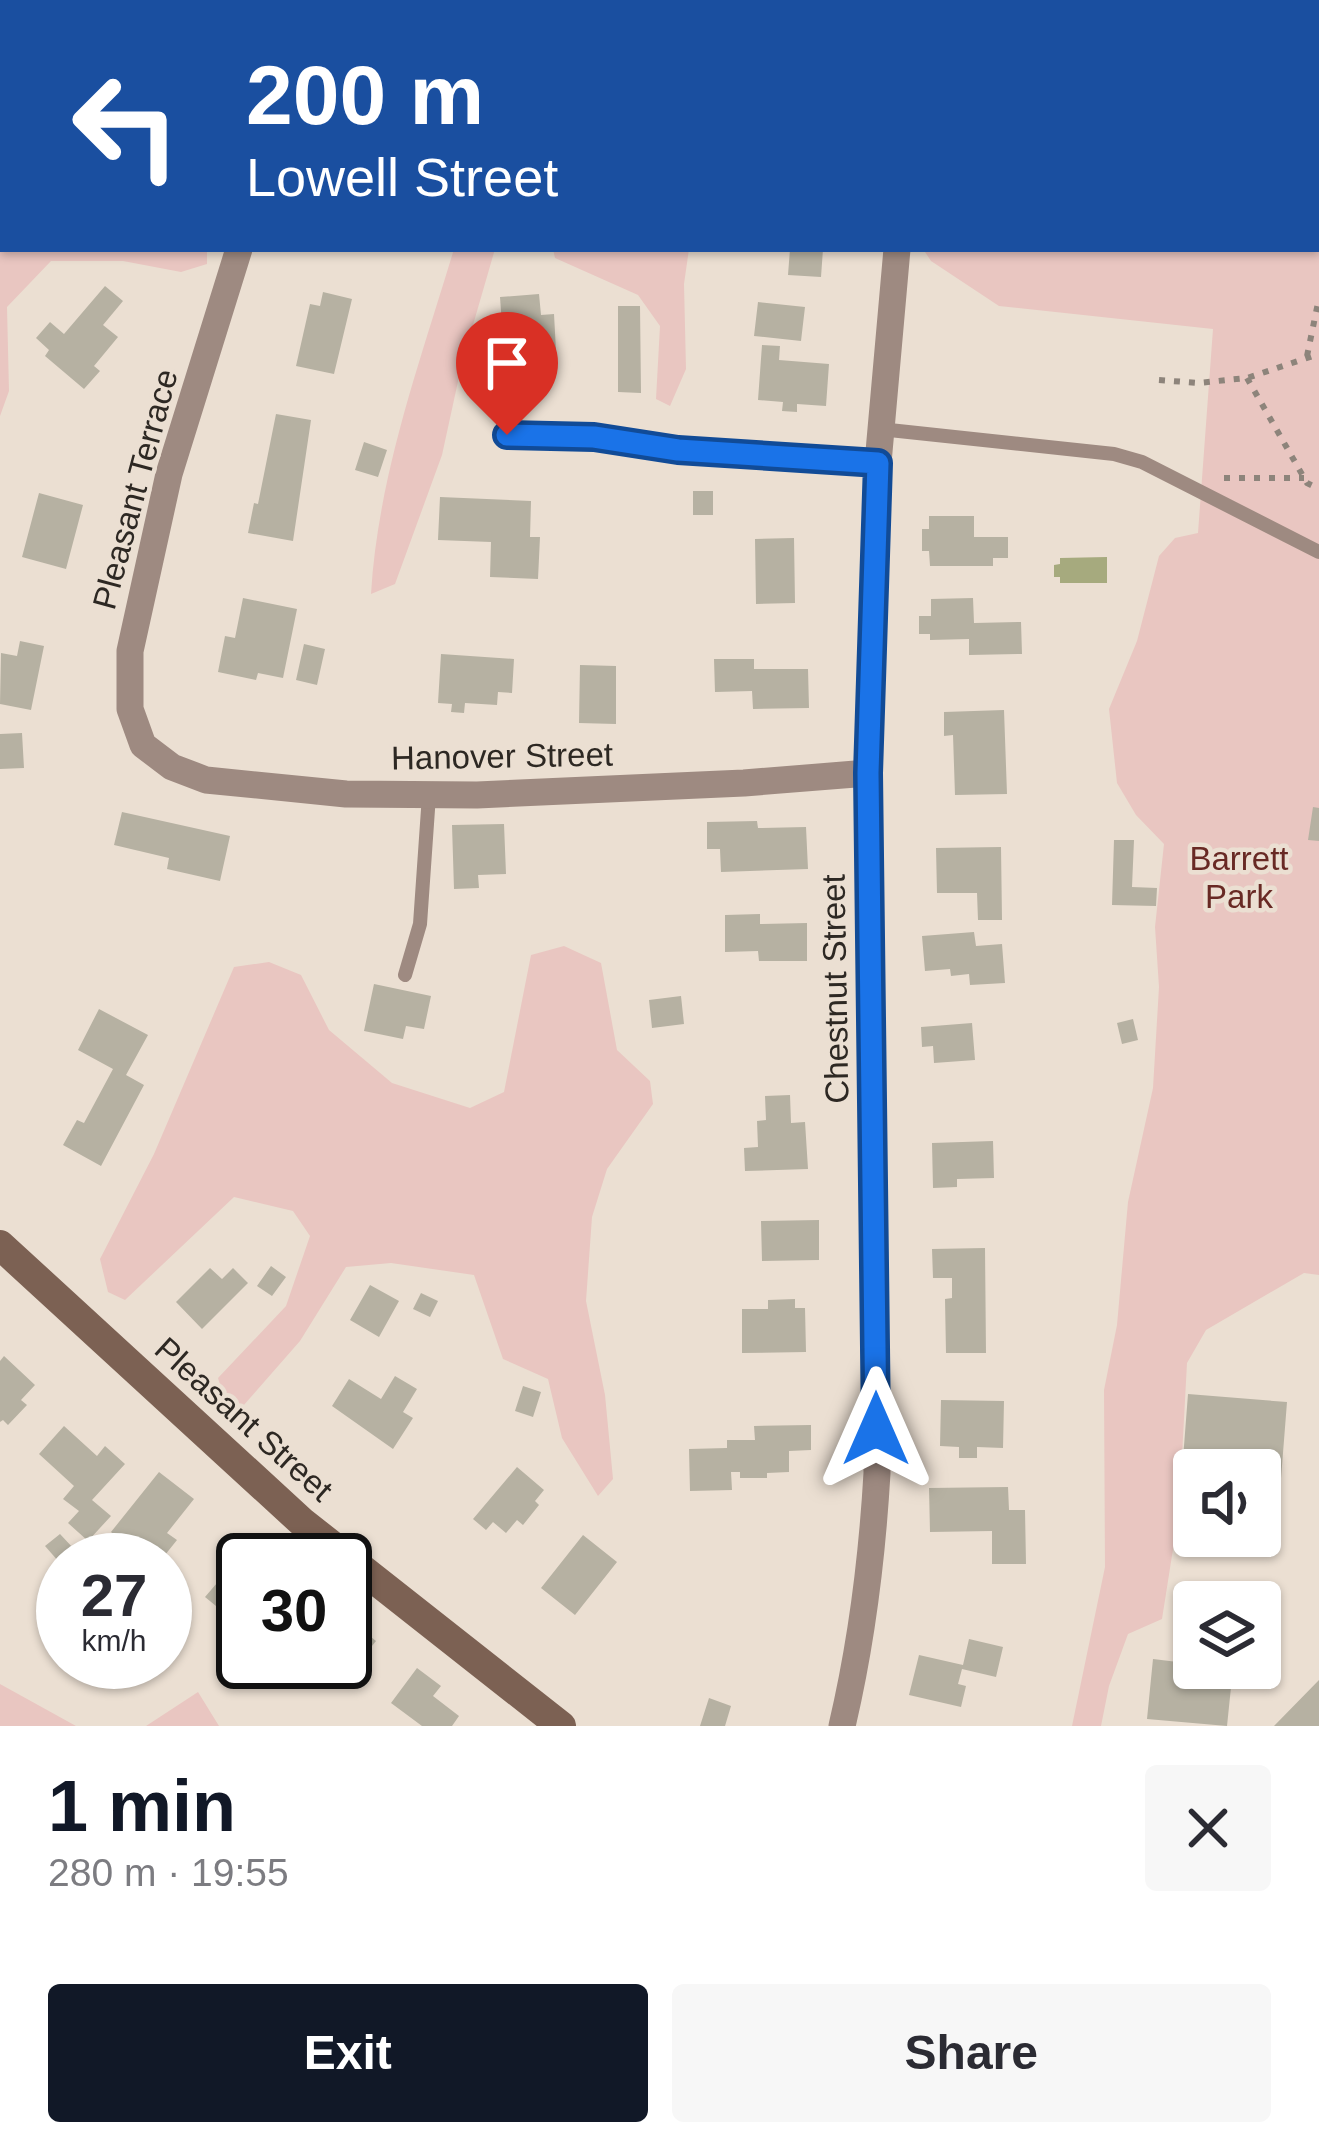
<!DOCTYPE html>
<meta charset="utf-8">
<style>
:root{--surface:#fff;--page:#f7f7f7;--text:#2b2b33;--muted:#7c7c81;--accent:#111827}
body{margin:0;font-family:Arial,sans-serif;background:var(--page);color:var(--text);height:100vh;display:flex;flex-direction:column;font-size:45px;white-space:nowrap}
*{box-sizing:border-box;margin:0}
p{font-size:39px;color:var(--muted)}
.icon{flex:none;width:66px;height:66px;fill:none;stroke:currentColor;stroke-width:2;stroke-linecap:round;stroke-linejoin:round}
.map{position:relative;height:1726px;overflow:hidden}
.details{display:flex;flex-direction:column;background:var(--surface);flex:1}
.details>*{flex:none}
.banner{position:absolute;left:0px;top:0px;width:1320px;height:252px;box-shadow:0 3px 9px #0004;background:#1a4fa0;color:#fff;overflow:hidden}
.tools{position:absolute;left:1173px;top:1449px;display:grid;gap:24px}
.tools a{display:grid;place-items:center;width:108px;height:108px;border-radius:12px;background:var(--surface);box-shadow:0 3px 9px #0004;font-size:60px}
.speed{position:absolute;left:36px;top:1533px;display:flex;gap:24px;font-size:60px;font-weight:700;text-align:center}
.speed>*{display:grid;place-content:center;width:156px;height:156px;border-radius:50%;background:var(--surface);box-shadow:0 3px 9px #0004;line-height:1}
.speed small{font-size:30px;font-weight:400}
.speed .limit{border:6px solid #111;border-radius:18px;background:#fff;color:#111}
.pin{position:absolute;display:grid;place-items:center;width:102px;height:102px;color:#fff;margin:-123px -51px;border-radius:50% 50% 50% 0;rotate:-45deg;box-shadow:0 0 12px #0007}
.pin .icon{rotate:45deg}
.me{position:absolute;width:132px;margin:-66px;rotate:0deg;stroke-linejoin:round;filter:drop-shadow(0 0 9px #0008)}
.turn{display:flex;align-items:center;gap:42px;height:252px;padding:0 48px;font-size:54px}
.turn .icon{width:156px;height:156px;stroke-width:2.5}
.turn b{display:block;font-size:84px;line-height:102px}
.round{display:grid;place-items:center;flex:none;width:126px;height:126px;border-radius:12px;background:var(--page)}
.summary{display:flex;align-items:center;justify-content:space-between;height:204px;padding:0 48px}
h1{font-size:72px;font-weight:800;line-height:90px;color:var(--accent)}
.action{display:flex;gap:24px;margin-top:auto;padding:24px 48px}
.action a{flex:1;height:138px;border-radius:12px;background:var(--accent);color:#fff;font-size:48px;font-weight:800;line-height:138px;text-align:center}
.action a+a{background:var(--page);color:var(--text)}
.map>svg:first-child{display:block}
</style>
<div class="map">
<svg width="1319" height="1726" viewBox="0 0 1319 1726">
<rect width="100%" height="100%" fill="#ebdfd2"/>
<path fill="#e9c6c1" d="M0 0H71L3 3V249H207V264L181 272 123 261H51L7 307 9 391 0 416Z
M1220 0H1319V1275L1304 1273 1206 1330 1187 1363 1179 1511 1162 1619 1128 1634 1109 1686 1101 1726H1072L1105 1567 1104 1390 1117 1325 1128 1202 1153 1088 1159 987 1155 927 1164 844 1136 815 1117 783 1109 709 1137 641 1159 556 1175 538 1198 533 1213 329 999 306 931 261 923 249H1317V3H1217Z
M454 249H495L462 363 442 455 395 584 371 594C378 476 420 362 454 249Z
M553 249H689L684 284 686 369 670 406 656 399 660 326 638 295 555 258Z
M564 946 601 963 617 1050 650 1081 653 1104 607 1169 592 1217 586 1301 605 1395 613 1479 598 1496 562 1438 548 1379 503 1359 474 1275 391 1263 346 1267 300 1341 243 1406 225 1402 218 1378 286 1306 310 1236 293 1211 234 1197 125 1300 108 1292 100 1259 154 1154 234 967 269 962 301 975 329 1030 392 1083 470 1108 504 1092 531 955Z
M0 1684 76 1726H0Z
M198 1692 219 1726H146Z"/>
<path fill="#a6aa7e" d="M1107 557V583H1060V577H1054V565L1060 564V558Z"/>
<path fill="#b6b1a2" d="M790 249H823L821 277 788 275Z
M105 286 123 301 103 325 118 337 94 366 100 371 84 389 45 356 49 350 36 338 50 322 64 334Z
M323 292 352 299 334 374 296 366 310 304 320 306Z
M539 294 541 315 554 314 557 369 487 373 485 341 503 339 500 297Z
M758 302 805 307 801 341 754 336Z
M618 306H640L641 393 618 392Z
M762 345 780 346 779 360 829 364 826 406 797 404V412L782 411 783 402 758 400Z
M276 414 311 420 293 541 248 533 254 503 258 504Z
M364 442 387 450 378 477 355 470Z
M693 491H713V515H693Z
M39 493 83 505 66 569 22 557Z
M440 497 531 501 530 537H540L538 579 490 577 491 542 438 540Z
M929 516H974V537H1008V558H993V566H930L929 551H922V529H929Z
M794 538 795 603 756 604 755 539Z
M243 598 297 609 283 678 258 673 256 680 218 672 225 636 235 638Z
M973 598 974 623 1021 622 1022 654 969 655V639L930 640V634H919V616H931V599Z
M20 641 44 646 31 710 0 704 1 653 17 656Z
M304 644 325 649 317 685 296 680Z
M441 654 514 659 512 693 498 692 497 705 465 703 464 713 451 712 452 704 438 703Z
M714 659H754V669H808L809 708 753 709 752 691 715 692Z
M580 665 616 666V724L579 723Z
M1004 710 1007 794 955 795 953 735 944 736V712Z
M22 733 24 768 0 769V734Z
M1313 807 1319 808V841L1308 840Z
M122 812 230 836 220 881 167 869 169 858 114 845Z
M757 821 758 828 806 827 808 869 721 872 720 849H707V822Z
M504 824 506 874 478 875 479 888 454 889 452 825Z
M1114 840H1134L1132 887 1157 888 1156 906 1112 905Z
M1001 847 1002 920H978L977 893H937L936 848Z
M760 914V924L807 923V961H759L758 951 725 952V915Z
M974 932 976 946 1002 944 1005 983 970 985 969 974 951 976 950 969 925 971 922 936Z
M374 984 431 996 424 1029 406 1026 403 1039 364 1031Z
M681 996 684 1024 652 1028 649 1000Z
M99 1009 148 1035 126 1075 144 1085 101 1166 63 1145 77 1120 84 1123 113 1069 78 1050Z
M1133 1019 1138 1040 1122 1044 1117 1023Z
M972 1023 975 1060 934 1063 933 1046 922 1047 921 1027Z
M790 1095 791 1123 805 1122 808 1169 745 1171 744 1148 758 1147 757 1121 766 1120 765 1096Z
M993 1141 994 1178 957 1179V1187L933 1188 932 1143Z
M819 1220V1260L762 1261 761 1221Z
M985 1248 986 1353H946L945 1299 952 1298V1278H933L932 1249Z
M271 1266 286 1277 272 1296 257 1286Z
M210 1268 222 1279 233 1268 248 1283 202 1329 176 1302Z
M370 1285 399 1301 379 1337 350 1320Z
M421 1293 438 1301 430 1317 413 1309Z
M795 1299V1308H805L806 1352 742 1353V1309H768V1300Z
M4 1356 35 1385 21 1400 27 1405 8 1425 3 1420 0 1422V1361Z
M395 1376 417 1389 403 1412 413 1418 393 1449 332 1406 349 1379 381 1399Z
M523 1386 541 1392 533 1417 515 1411Z
M1188 1394 1287 1402 1280 1491 1260 1489V1470H1194V1512L1179 1511Z
M941 1400 1004 1401 1003 1448 977 1447V1458H959V1447L940 1446Z
M811 1425V1450L789 1451V1472L767 1473V1478H740V1472H731L732 1490 690 1491 689 1449 727 1448V1440H755L754 1426Z
M64 1426 97 1456 105 1446 125 1464 92 1500 111 1516 88 1541 68 1523 79 1511 63 1499 74 1486 39 1454Z
M517 1467 544 1490 535 1501 539 1505 523 1525 517 1520 506 1533 493 1522 486 1530 473 1519Z
M159 1472 194 1499 167 1533 177 1540 161 1560H152L147 1556 151 1551 137 1540 130 1548 111 1532Z
M1008 1487 1009 1510H1025L1026 1564H992V1531L930 1532 929 1488Z
M60 1534 74 1549 59 1562 45 1546Z
M583 1535 617 1562 575 1615 541 1588Z
M235 1571 240 1574 243 1571V1597L227 1615 205 1597 223 1576 228 1580Z
M345 1616 376 1641 350 1673 339 1664 332 1673 322 1665 345 1662Z
M969 1639 1003 1647 996 1677 962 1669 958 1684 966 1686 961 1707 909 1695 919 1655 963 1665Z
M63 1648V1662H106L94 1682 57 1658Z
M1153 1659 1194 1664V1668H1233L1227 1726 1147 1719Z
M417 1668 441 1686 433 1696 459 1716 452 1726H422L391 1703Z
M1319 1680V1726H1274Z
M709 1698 731 1706 725 1726H700Z"/>
<g fill="none" stroke-linecap="round" stroke-linejoin="round">
<path stroke="#8d847b" stroke-width="6" stroke-dasharray="6 9" stroke-linecap="butt" d="M1259 3 1260 0
M1317 133 1319 135
M1307 356 1319 298
M1247 378 1307 483 1319 489
M1159 380 1198 383 1247 378 1319 354
M1224 478H1304"/>
<path stroke="#9e8a81" stroke-width="14" d="M880 429 1114 454 1142 462 1319 552
M405 975 420 924 429 795"/>
<path stroke="#9e8a81" stroke-width="27" d="M285 3 286 0
M919 3 920 0
M239 249 169 474 130 651V709L143 745 172 767 206 780 346 794 477 795 744 783 868 773
M507 435 594 437 678 450 878 463
M842 1726C862 1641 872 1560 877 1473L868 773 878 463 897 249"/>
<path stroke="#7c6153" stroke-width="30" d="M0 1245 302 1522 561 1726"/>
</g>
<g fill="none" stroke-linecap="round" stroke-linejoin="round">
<defs>
<path id="route" d="M507 435 594 437 678 450 878 463 868 773 876 1429"/>
</defs>
<use href="#route" stroke="#114b97" stroke-width="30"/>
<use href="#route" stroke="#1a73e8" stroke-width="21"/>
</g>
<g text-anchor="middle" dominant-baseline="central" stroke-width="9" stroke-linejoin="round" paint-order="stroke">
<g font-size="33" fill="#2d2823" stroke="#ebdfd2">
<text transform="translate(135 489) rotate(-75)">Pleasant Terrace</text>
<text transform="translate(502 756) rotate(-1)">Hanover Street</text>
<text transform="translate(835 989) rotate(-91)">Chestnut Street</text>
<text transform="translate(244 1419) rotate(42)">Pleasant Street</text>
</g>
<g font-size="33" fill="#682924" stroke="#ebdfd2">
<text x="1239" y="858">Barrett<tspan x="1239" dy="38">Park</tspan></text>
</g>
</g>
</svg>
<div class="tools">
<a><svg class="icon" aria-label="sound" viewBox="0 0 24 24"><path d="M4 9h4l5-4v14l-5-4H4zM17 9q2 3 0 6"/></svg></a>
<a><svg class="icon" aria-label="layers" viewBox="0 0 24 24"><path d="M12 4l9 5-9 5-9-5zM3 14l9 5 9-5"/></svg></a>
</div>
<div class="speed"><div>27<small>km/h</small></div><div class="limit">30</div></div>
<div class="pin" style="left:507px;top:435px;background:#d93025"><svg class="icon" aria-label="arrive" viewBox="0 0 24 24"><path d="M6 21V4h12l-3 4 3 4H6"/></svg></div>
<svg class="me" style="left:876px;top:1429px" viewBox="-20 -20 40 40"><path d="M0-17L14 15 0 8-14 15z" fill="#1a73e8" stroke="#fff" stroke-width="4"/></svg>
<div class="banner">
<div class="turn"><svg class="icon" aria-label="left" viewBox="0 0 24 24"><path d="M17 20v-9H6M10 6l-5 5 5 5"/></svg><div><b>200 m</b>Lowell Street</div></div>
</div>
</div>
<section class="details">
<div class="summary"><div><h1>1 min</h1><p>280 m · 19:55</p></div><a class="round"><svg class="icon" aria-label="close" viewBox="0 0 24 24"><path d="M6 6l12 12M18 6L6 18"/></svg></a></div>
<div class="action"><a>Exit</a><a>Share</a></div>
</section>
